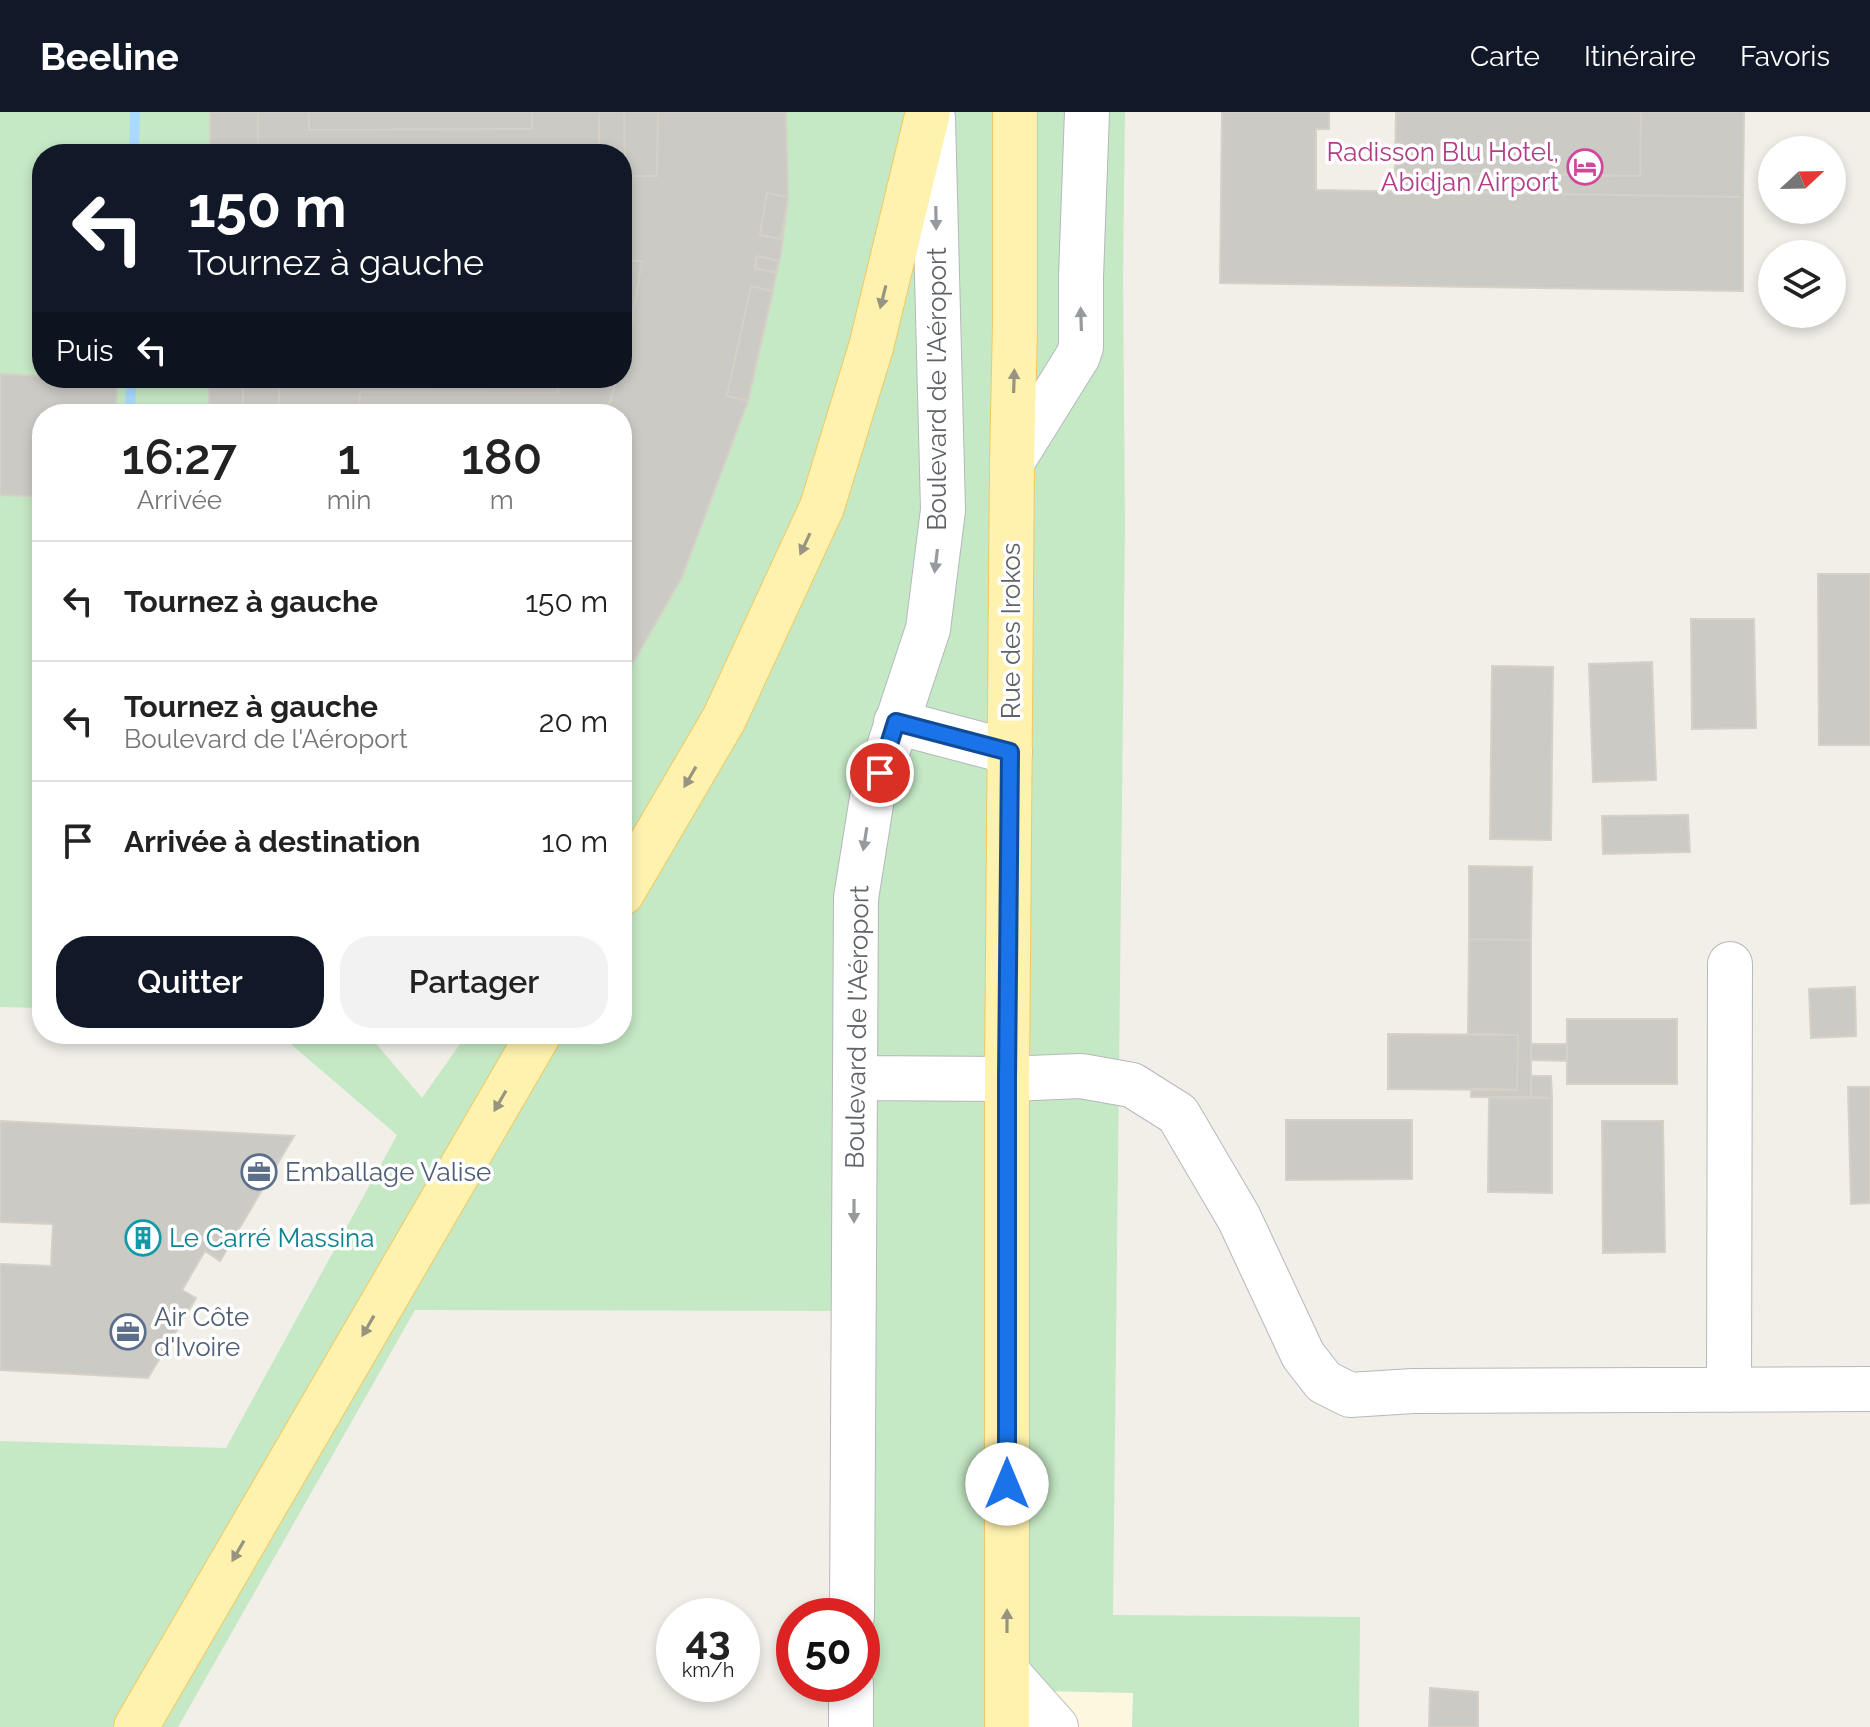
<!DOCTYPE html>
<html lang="fr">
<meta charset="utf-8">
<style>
:root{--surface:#fff;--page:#f2f2f2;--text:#222;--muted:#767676;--line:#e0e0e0;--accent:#111827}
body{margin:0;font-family:Raleway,sans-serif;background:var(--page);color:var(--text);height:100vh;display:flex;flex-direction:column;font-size:30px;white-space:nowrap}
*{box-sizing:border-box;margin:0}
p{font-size:26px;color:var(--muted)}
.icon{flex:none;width:44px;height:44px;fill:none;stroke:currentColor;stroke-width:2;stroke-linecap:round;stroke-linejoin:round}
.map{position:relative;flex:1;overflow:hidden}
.side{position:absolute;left:32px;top:292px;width:600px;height:640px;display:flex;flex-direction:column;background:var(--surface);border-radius:32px;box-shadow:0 4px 12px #0003}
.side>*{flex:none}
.top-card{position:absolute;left:32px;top:32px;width:600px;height:244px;border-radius:32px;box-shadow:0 4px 12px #0003;background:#111827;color:#fff;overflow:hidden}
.needle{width:52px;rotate:68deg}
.controls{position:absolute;left:1758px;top:24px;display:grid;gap:16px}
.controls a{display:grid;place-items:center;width:88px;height:88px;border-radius:50%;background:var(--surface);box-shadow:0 4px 12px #0003;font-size:40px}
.speed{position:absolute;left:656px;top:1486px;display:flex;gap:16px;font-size:40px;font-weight:700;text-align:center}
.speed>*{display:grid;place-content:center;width:104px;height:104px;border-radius:50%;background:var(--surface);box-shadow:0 4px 12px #0003;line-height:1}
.speed small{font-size:20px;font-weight:400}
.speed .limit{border:12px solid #d22;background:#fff;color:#111}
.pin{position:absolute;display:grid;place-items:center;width:68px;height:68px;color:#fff;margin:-34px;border:4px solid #fff;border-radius:50%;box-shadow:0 2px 8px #0007}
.me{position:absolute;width:88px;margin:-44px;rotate:0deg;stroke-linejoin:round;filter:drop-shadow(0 0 6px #0008)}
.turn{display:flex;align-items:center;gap:28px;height:168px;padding:0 24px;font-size:36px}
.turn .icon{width:104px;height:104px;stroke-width:2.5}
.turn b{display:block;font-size:56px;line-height:68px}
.then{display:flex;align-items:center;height:76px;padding:0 24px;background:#0003;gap:16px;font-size:30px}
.eta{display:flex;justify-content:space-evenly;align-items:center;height:136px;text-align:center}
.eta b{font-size:48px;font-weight:600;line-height:56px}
.button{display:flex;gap:16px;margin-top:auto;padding:16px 24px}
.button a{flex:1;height:92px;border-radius:32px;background:var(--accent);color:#fff;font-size:32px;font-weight:600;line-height:92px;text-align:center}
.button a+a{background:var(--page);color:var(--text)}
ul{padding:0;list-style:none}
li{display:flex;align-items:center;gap:24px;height:120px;padding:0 24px;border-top:2px solid var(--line)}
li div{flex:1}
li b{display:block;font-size:30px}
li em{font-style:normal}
header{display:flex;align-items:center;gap:48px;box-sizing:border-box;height:112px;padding:0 40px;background:var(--accent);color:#fff}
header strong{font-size:38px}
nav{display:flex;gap:44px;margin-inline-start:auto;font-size:28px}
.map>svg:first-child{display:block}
</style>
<header>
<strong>Beeline</strong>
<nav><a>Carte</a><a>Itinéraire</a><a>Favoris</a></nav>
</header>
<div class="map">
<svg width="1870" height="1615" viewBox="0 0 1870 1615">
<rect width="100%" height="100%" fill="#f1efe8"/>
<path fill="#fef7e0" d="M1041 1579 1133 1581 1132 1615H1041Z"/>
<path fill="#c5e8c5" d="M0 0H210V42H42V266H209V302H42V896L0 895Z
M786 0H1125L1123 166 1125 415 1113 1503 1360 1505 1359 1615H1132L1133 1581 1042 1579 1041 1615H832L862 1572V1504L832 1199 415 1198 178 1615H0V1329L226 1336 397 1023 279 922H368L422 986 467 922H622V700L624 697H622V570L682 465 748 289 776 161Z"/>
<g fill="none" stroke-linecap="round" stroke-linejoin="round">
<path stroke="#aadaff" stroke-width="10" d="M134 42 135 0
M130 302 131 266"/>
</g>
<path fill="#cccac5" stroke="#d6d1c6" stroke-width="2" d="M210 0H786L788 85 781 141 748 289 682 465 622 570V302H209V266H622V42H210Z
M258 0H309V18L532 17V0H599V42H258Z
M624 0H658L657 64H625Z
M1222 0H1329V17H1316V78L1743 85V179L1220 171Z
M1396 0H1641L1640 64 1395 61Z
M1641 0H1744L1743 85 1395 79V61L1640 64Z
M767 81 788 85 781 127 760 123Z
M757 144 779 149 776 161 755 156Z
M622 149H642L630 220 622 249Z
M751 174 773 179 748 289 727 284Z
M0 262 42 264V266L117 267 116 302H42V385L0 383Z
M243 266H279V302H243Z
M558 266H617L606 302H359L360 280 558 281Z
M1818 462H1870V633H1819Z
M1691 507H1754L1756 616 1692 617Z
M1652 550 1656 668 1593 670 1589 552Z
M1492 554 1553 555 1551 728 1490 727Z
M1688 703 1690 740 1603 742 1602 704Z
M1469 754 1532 755 1531 828 1469 827Z
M1469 827 1531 828V985H1471V977L1517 978 1518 923 1468 922Z
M1855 875 1856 924 1811 926 1809 877Z
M1567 907H1677V972H1567Z
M1388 922 1518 923 1517 978 1388 977Z
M1531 932H1567V949L1531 948Z
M1531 964H1551L1552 986 1531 985Z
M1848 975H1870V1091L1851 1092Z
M1489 985 1552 986V1081L1488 1080Z
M1286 1008H1412V1067L1286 1068Z
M0 1009 294 1024 220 1149 205 1139 182 1178 196 1186 148 1266 0 1258V1152L51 1154 53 1112 0 1110Z
M1602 1009H1663L1665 1140 1603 1141Z
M1430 1576 1478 1580V1615H1429Z"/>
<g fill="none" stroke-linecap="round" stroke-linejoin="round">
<defs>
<path id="minor" d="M1012 350 1078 244 1081 235V165L1087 0
M896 610 1010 640
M855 966 1007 967 1081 964 1132 973 1178 1002 1239 1106 1303 1243 1324 1270 1350 1283 1413 1279 1870 1277
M1729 1278 1730 852
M852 1504 856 786 872 686 928 517 943 398 933 6
M1007 1560 1056 1615
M851 1615V1572"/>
<path id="major" d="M622 781 724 607 822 395 871 235 928 0
M136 1615 539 922
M1007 1615V967L1012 350 1015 213V0"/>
</defs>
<use href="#minor" stroke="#b5b8bc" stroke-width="46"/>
<use href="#major" stroke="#f2c960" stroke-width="46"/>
<use href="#minor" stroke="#fff" stroke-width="44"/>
<use href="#major" stroke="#fff2af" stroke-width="44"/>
</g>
<defs><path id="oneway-solid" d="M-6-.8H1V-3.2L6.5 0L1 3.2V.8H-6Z" transform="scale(2)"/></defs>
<g fill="#979a9d">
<use href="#oneway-solid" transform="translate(936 106) rotate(89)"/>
<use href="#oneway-solid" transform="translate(1081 207) rotate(-92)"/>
<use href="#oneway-solid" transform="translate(936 449) rotate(97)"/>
<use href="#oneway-solid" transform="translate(865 727) rotate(99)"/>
<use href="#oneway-solid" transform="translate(854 1099) rotate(90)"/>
</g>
<g fill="#979581">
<use href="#oneway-solid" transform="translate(883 185) rotate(104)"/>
<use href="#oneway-solid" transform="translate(1014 269) rotate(-88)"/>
<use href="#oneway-solid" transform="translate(805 432) rotate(115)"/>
<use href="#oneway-solid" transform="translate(690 665) rotate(120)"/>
<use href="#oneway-solid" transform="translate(500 989) rotate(120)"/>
<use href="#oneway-solid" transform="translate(368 1214) rotate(120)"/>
<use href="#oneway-solid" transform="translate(238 1439) rotate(120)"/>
<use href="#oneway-solid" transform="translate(1007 1509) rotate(-90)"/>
</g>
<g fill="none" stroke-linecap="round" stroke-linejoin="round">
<defs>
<path id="route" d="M880 661 896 610 1010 640 1007 967V1372"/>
</defs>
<use href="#route" stroke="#114b97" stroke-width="20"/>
<use href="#route" stroke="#1a73e8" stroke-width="14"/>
</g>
<defs>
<symbol id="hotel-ring" viewBox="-11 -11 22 22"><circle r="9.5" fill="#fff" stroke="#d1479c" stroke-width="1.5"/><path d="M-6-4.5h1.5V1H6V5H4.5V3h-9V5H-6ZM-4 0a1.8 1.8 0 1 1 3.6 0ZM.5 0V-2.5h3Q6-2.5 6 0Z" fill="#d1479c"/></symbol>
<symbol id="office-ring" viewBox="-11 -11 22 22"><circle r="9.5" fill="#fff" stroke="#5c6f8a" stroke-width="1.5"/><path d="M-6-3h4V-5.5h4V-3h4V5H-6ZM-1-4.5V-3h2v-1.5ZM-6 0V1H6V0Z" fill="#5c6f8a"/></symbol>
<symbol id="building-ring" viewBox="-11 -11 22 22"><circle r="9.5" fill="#fff" stroke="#0f9aa8" stroke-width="1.5"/><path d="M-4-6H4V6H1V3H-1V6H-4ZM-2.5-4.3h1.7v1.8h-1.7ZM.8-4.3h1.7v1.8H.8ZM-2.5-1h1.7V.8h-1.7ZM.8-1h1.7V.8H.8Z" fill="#0f9aa8"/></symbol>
</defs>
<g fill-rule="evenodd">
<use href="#hotel-ring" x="1565" y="35" width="40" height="40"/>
<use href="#office-ring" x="239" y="1040" width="40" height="40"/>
<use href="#building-ring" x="123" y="1106" width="40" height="40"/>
<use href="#office-ring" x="108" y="1200" width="40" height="40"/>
</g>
<g text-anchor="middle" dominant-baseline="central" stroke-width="7" stroke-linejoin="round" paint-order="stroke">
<g font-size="26" fill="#b23c85" stroke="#fff" text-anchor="end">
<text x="1559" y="40">Radisson Blu Hotel,<tspan x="1559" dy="30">Abidjan Airport</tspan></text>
</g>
<g font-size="26" fill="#5f6368" stroke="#fff">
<text transform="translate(937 277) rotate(-90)">Boulevard de l'Aéroport</text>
<text transform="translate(1011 519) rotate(-90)">Rue des Irokos</text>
<text transform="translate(857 915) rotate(-89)">Boulevard de l'Aéroport</text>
</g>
<g font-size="26" fill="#4e5e75" stroke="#fff" text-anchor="start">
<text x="285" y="1060">Emballage Valise</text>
<text x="154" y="1205">Air Côte<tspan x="154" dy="30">d'Ivoire</tspan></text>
</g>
<g font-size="26" fill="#0d838f" stroke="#fff" text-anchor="start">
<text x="169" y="1126">Le Carré Massina</text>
</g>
</g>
</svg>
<div class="controls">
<a><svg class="needle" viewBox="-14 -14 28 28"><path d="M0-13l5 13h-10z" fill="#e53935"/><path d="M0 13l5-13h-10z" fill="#767676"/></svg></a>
<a><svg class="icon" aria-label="layers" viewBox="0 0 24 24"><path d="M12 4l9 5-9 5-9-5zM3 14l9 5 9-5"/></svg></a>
</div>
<div class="speed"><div>43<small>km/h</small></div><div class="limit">50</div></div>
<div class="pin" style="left:880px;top:661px;background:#d93025"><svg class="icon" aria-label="arrive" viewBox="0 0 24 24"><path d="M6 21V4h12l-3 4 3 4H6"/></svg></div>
<svg class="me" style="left:1007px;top:1372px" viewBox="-20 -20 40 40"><circle r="19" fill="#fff"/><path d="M0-13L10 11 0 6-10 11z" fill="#1a73e8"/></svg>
<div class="top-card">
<div class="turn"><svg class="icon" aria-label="left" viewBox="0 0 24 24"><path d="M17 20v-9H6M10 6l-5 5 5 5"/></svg><div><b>150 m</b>Tournez à gauche</div></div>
<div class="then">Puis<svg class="icon" aria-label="left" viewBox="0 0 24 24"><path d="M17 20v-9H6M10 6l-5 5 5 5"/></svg></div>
</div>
<section class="side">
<div class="eta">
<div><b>16:27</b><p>Arrivée</p></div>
<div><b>1</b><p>min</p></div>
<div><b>180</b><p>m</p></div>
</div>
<ul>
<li><svg class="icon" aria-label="left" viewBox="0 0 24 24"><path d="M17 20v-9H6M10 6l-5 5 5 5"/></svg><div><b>Tournez à gauche</b></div><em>150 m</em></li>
<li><svg class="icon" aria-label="left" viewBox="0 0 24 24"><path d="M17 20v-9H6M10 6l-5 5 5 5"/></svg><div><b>Tournez à gauche</b><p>Boulevard de l'Aéroport</p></div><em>20 m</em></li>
<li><svg class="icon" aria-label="arrive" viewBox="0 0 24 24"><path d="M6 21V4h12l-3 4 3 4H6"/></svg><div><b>Arrivée à destination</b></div><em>10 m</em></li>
</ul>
<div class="button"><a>Quitter</a><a>Partager</a></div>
</section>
</div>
